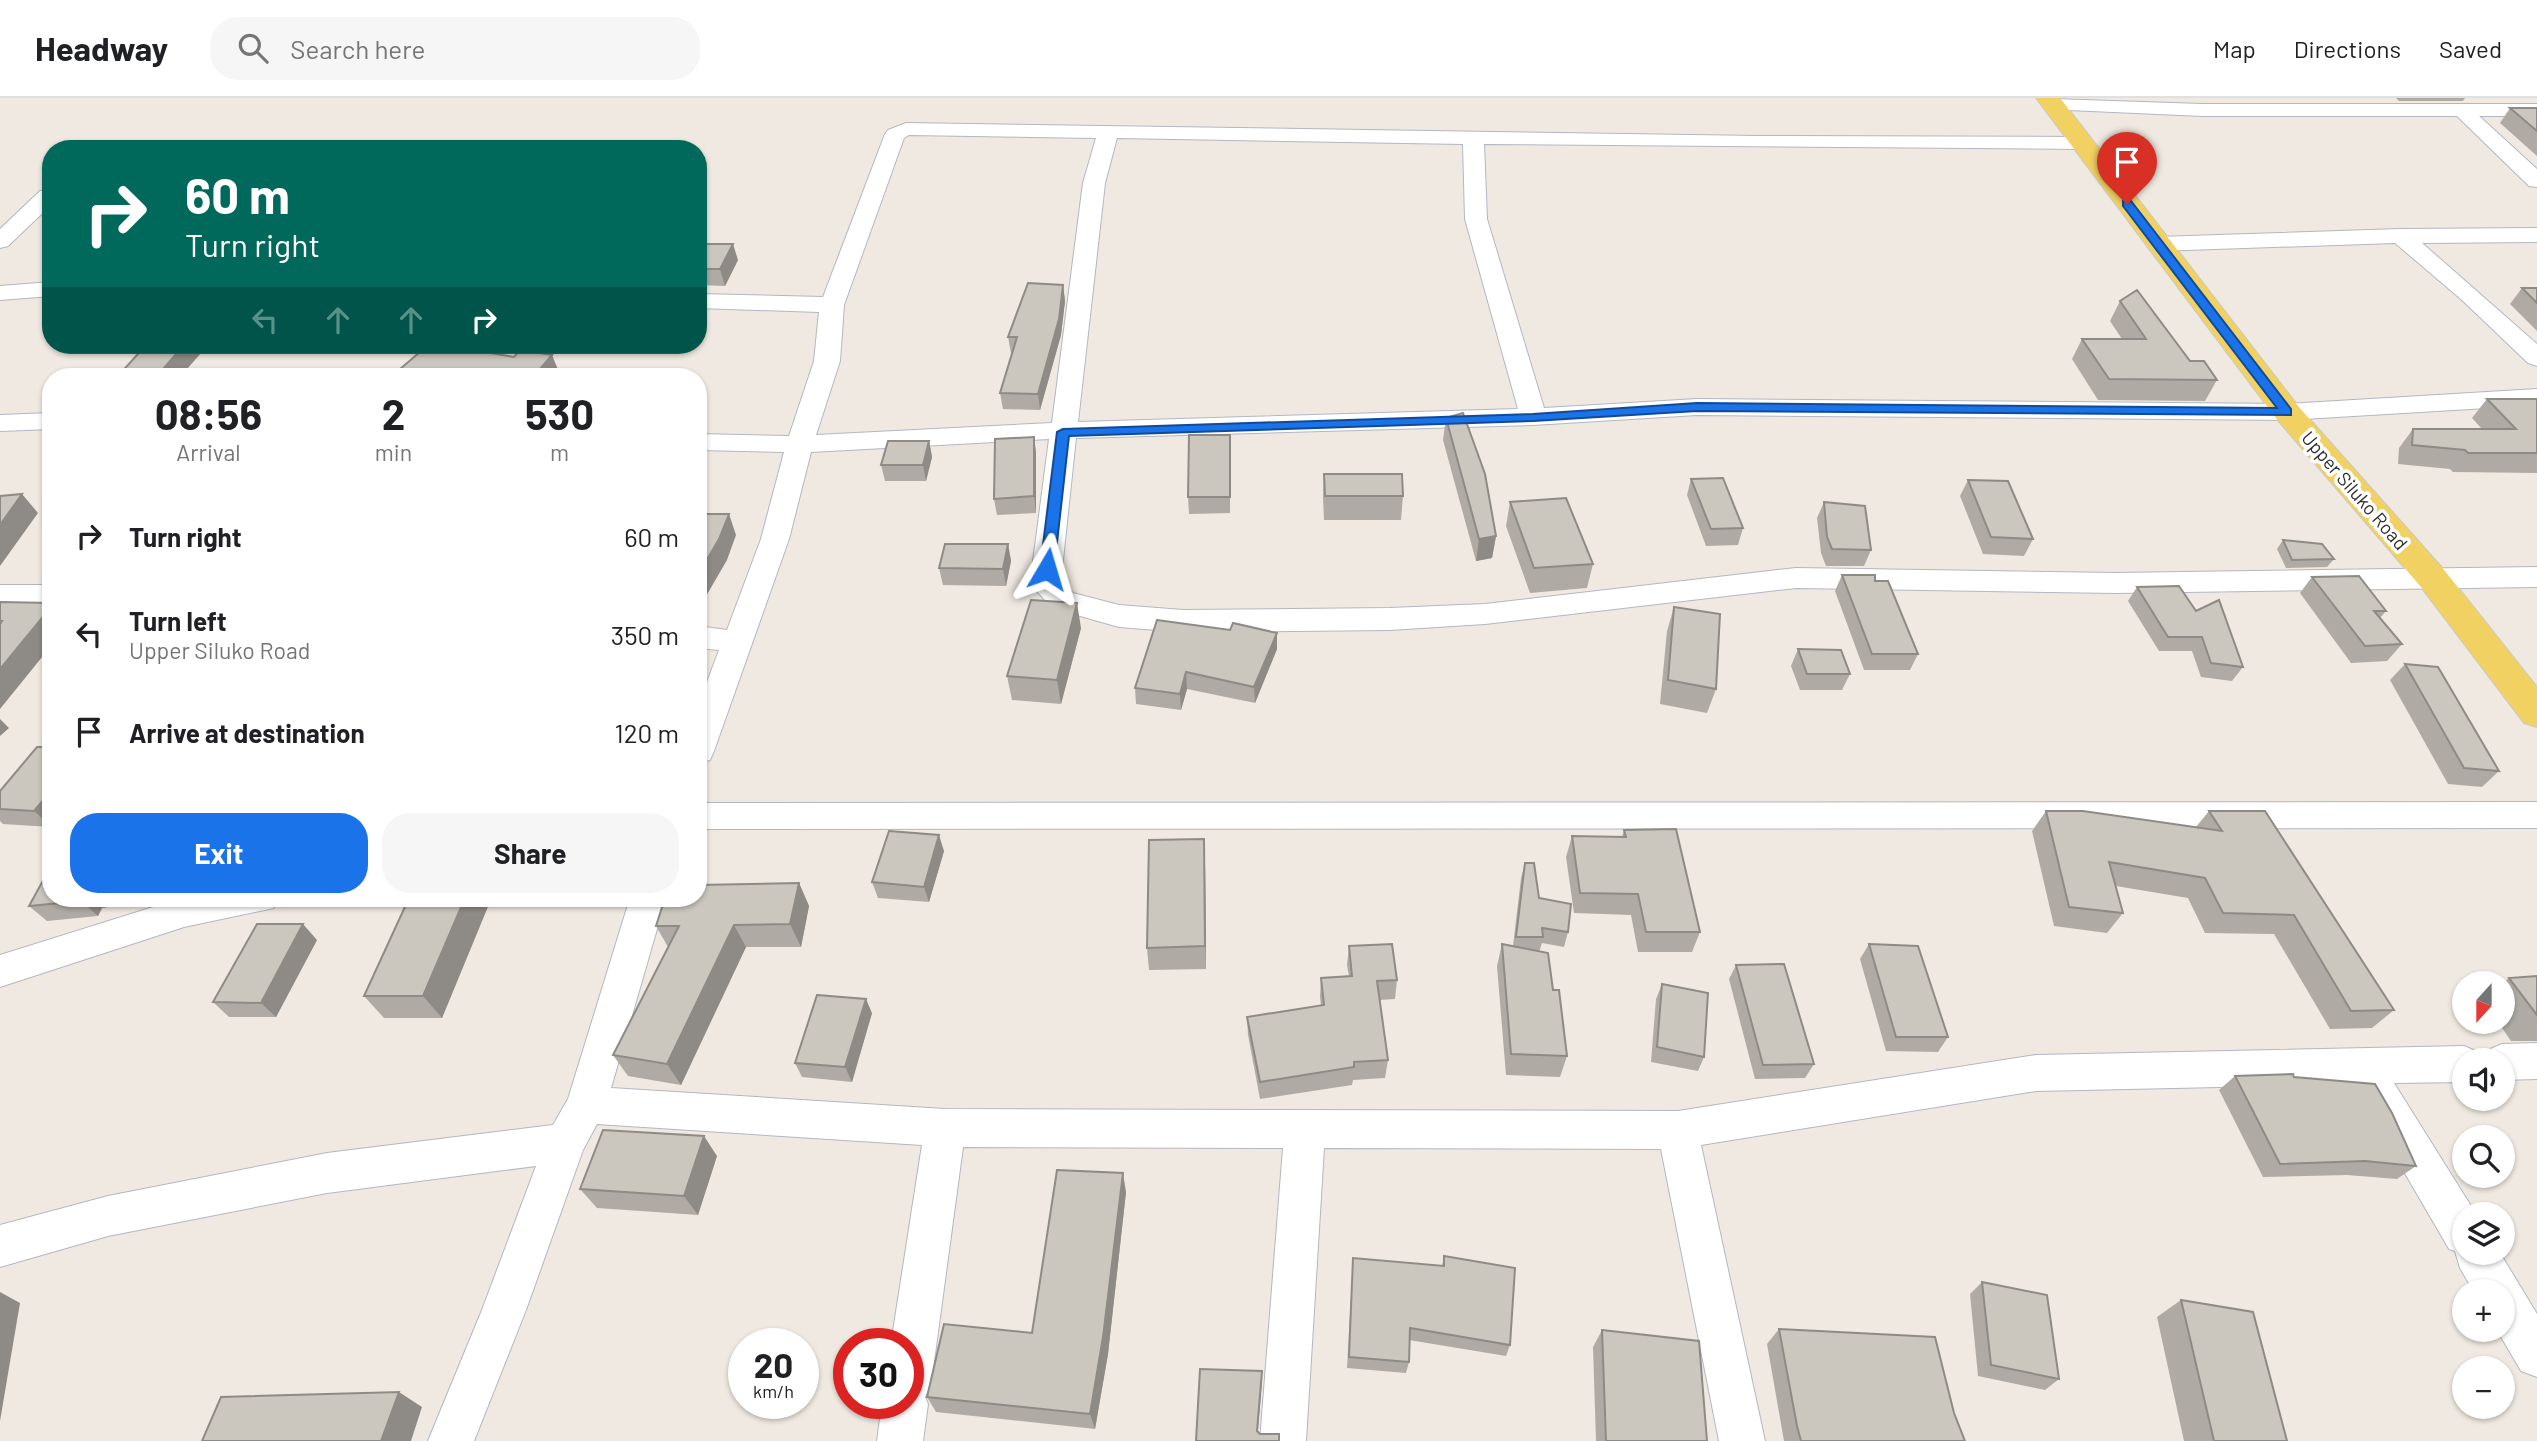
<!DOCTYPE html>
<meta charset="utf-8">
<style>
:root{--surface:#fff;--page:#f6f6f6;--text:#202124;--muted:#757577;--line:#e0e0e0;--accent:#1a73e8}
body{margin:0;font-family:Barlow,sans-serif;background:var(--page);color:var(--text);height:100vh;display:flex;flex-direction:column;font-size:26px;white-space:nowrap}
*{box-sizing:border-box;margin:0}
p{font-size:23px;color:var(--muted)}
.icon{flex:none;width:38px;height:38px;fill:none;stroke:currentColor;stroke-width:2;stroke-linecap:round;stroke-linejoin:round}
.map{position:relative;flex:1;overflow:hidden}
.drawer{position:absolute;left:42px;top:270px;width:665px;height:539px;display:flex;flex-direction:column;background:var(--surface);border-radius:28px;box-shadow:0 2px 5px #0004}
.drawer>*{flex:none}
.hud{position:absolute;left:42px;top:42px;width:665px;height:214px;border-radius:28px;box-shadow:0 2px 5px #0004;background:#00695c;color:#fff;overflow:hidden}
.needle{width:46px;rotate:201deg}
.controls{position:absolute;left:2452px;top:873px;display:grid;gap:14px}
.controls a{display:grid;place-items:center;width:63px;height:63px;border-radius:50%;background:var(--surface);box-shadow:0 2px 5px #0004;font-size:35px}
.speed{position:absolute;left:728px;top:1230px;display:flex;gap:14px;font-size:35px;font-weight:700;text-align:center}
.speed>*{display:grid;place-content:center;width:91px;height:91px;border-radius:50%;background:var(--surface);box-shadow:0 2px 5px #0004;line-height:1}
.speed small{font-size:18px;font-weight:400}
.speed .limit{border:10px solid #d22;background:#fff;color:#111}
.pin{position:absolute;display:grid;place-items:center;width:60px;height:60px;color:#fff;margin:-72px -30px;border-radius:50% 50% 50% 0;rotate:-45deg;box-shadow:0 0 7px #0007}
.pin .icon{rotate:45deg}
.me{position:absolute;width:77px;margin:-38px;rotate:7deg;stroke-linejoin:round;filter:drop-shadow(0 0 5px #0008)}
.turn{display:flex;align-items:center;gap:24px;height:147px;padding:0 28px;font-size:32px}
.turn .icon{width:91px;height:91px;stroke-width:2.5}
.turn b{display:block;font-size:49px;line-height:60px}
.lanes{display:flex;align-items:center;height:66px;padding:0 28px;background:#0003;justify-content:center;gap:35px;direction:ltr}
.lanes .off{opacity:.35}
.eta{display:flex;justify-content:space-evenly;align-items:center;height:119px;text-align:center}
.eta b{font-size:42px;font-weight:700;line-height:49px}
.primary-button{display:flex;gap:14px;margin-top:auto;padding:14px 28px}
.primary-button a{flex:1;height:80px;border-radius:28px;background:var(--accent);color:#fff;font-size:28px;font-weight:700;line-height:80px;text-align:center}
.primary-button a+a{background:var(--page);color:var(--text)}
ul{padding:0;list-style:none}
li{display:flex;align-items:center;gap:21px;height:98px;padding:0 28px}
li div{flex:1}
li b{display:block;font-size:26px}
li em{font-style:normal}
header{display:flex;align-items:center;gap:42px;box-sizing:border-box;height:98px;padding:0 35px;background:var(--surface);border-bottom:2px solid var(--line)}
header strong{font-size:33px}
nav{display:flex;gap:38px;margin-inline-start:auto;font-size:24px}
.search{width:490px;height:63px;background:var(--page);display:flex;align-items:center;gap:18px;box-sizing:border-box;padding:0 24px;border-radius:28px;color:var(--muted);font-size:26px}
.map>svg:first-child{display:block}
</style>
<header>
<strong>Headway</strong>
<div class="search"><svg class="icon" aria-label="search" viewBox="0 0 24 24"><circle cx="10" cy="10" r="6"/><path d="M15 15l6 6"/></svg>Search here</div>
<nav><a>Map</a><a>Directions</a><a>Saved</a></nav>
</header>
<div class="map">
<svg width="2537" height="1343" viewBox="0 0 2537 1343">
<rect width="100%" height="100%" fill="#efe9e1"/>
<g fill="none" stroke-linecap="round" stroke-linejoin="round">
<defs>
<path id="street" d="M2053 1 2202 6H2537V18H2479L2537 71V89L2529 88 2457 18H2202L2046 11 2043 7 2046 3Z
M906 25 1758 38 2082 39 2089 41 2092 45 2089 49 2082 51 1484 46 1487 121 1544 310 1697 301 2287 306 2537 291V307L2287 322 1697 317 1533 327 1076 340 1062 471 1063 486 1073 495 1119 507 1183 512 1390 510 1485 506 1796 470 2115 475 2537 469V489L2115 495 1796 490 1485 526 1390 532 1183 534 1119 529 1052 510 1034 490 1032 471 1049 341 811 354 789 441 714 653 710 662 698 665V608L719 552 698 550V528L727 532 761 441 784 354 698 352V336L789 338 814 263 819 214 698 210V196L823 199 885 36 888 32ZM909 37 1096 40 1083 85 1052 325 816 337 840 263 844 207 904 40ZM1117 40 1463 46 1465 121 1518 311 1078 324 1105 85Z
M51 92V107L8 148 0 150V131L40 93Z
M2537 130V144L2422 145 2537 246V268L2528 265 2462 202 2395 145 2157 153 2149 151 2146 146 2149 141 2157 139 2400 131Z
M51 184V198L0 202V188Z
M51 315V331L0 333V317Z
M0 487H51V507H0Z
M2537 704V730L698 731V705Z
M182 800H279L274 810 184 829 0 889V857Z
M630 800H666L611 990 945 1011 1678 1013 2036 957 2464 948 2478 954 2482 962H2464V984L2394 985 2476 1116H2464V1155H2500L2537 1216V1279L2521 1273 2497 1232H2502V1194H2474L2460 1170 2455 1153 2449 1151 2353 986 2036 993 1701 1047 1765 1343H1719L1661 1051 1324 1050 1306 1343H1260L1283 1050 963 1049 931 1286 925 1299 928 1306 923 1343H877L882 1306H908V1246H891L922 1047 597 1026 583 1052 526 1212 474 1343H428L482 1212 536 1068 327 1095 108 1138 0 1169V1127L108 1098 327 1055 553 1027 568 1001Z
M2537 945V981L2502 982V962H2483L2488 952 2502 946Z"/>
<path id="primary" d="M2036 0H2060L2298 308 2445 473 2537 589V629L2524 625 2421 489 2276 320Z"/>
</defs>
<use href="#street" stroke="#b4b7c1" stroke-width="2"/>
<use href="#primary" stroke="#c9c9c9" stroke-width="2"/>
<use href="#street" fill="#fff" fill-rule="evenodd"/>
<use href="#primary" fill="#f2d163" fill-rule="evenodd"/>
</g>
<path fill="#afaba4" d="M2396 0H2465L2463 3H2399Z
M2510 10H2537V58L2500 25Z
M698 146 738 162 725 188 698 187Z
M1063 187 1065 203 1061 237 1040 312 1003 311 1000 295 1012 255H1011L1008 239Z
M2522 190H2537V233L2510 206Z
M2120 203 2190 263 2217 282 2205 303 2098 302 2072 261 2082 241H2122L2110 223Z
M2487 301H2537V375L2453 374 2450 371 2398 366 2399 350 2413 331H2482L2472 320Z
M1446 320 1496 438 1492 460 1476 463 1443 342Z
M1230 337V415L1189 416 1188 399Z
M1034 339 1036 355V415L997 417 994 401Z
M929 343 932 359 926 383H885L881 367Z
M1324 376 1403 398 1401 422H1324L1323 400Z
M1691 381 1743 430 1738 447 1706 448 1687 397Z
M1968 382 2033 441 2024 458 1983 456 1960 398Z
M1510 404 1593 466 1587 490 1530 495 1506 428Z
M1824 404 1871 452 1864 468H1826L1821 455 1817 420Z
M2283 442 2334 461 2327 469 2286 470 2277 451Z
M1008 446 1011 463 1006 488 943 487 939 470Z
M1842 477 1875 483 1918 556 1910 572H1864L1835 493Z
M2312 479 2386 513 2380 520 2402 546 2387 563 2351 565 2300 495Z
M2137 489 2196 513 2243 569 2232 583 2201 579 2192 553H2159L2128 503Z
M1674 509 1716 591 1707 615 1660 606 1667 533Z
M1081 530 1061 606 1012 602 1007 578Z
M1230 532 1277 535V551L1255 605 1187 591 1181 612 1136 606 1135 590Z
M1798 551 1850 576 1842 592H1800L1791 568Z
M2405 566 2499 673 2482 689 2448 686 2390 582Z
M51 649V729L3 726 0 723V693Z
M2046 713 2196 729 2209 713 2394 912 2372 930 2330 931 2274 836 2205 835 2188 800 2116 788 2123 815 2107 835 2054 828 2032 733Z
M1624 732 1700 834 1692 854H1638L1631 817 1574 815 1566 759 1572 738 1622 739Z
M944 753 929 804 878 800 872 784Z
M1205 764 1206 871 1149 872 1147 850Z
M1525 765 1539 800 1568 834 1564 849 1542 845 1539 854 1553 892 1567 958 1560 979 1506 977 1497 868 1502 846 1513 848 1521 780Z
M799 785 809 808 801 849H746L681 987 628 978 613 957 668 849 656 828Z
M51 800H152L102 810 98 818 47 823 29 808Z
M465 800H485L489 806 442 920H384L364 898Z
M317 842 276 919H229L213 904Z
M1869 846 1948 939 1938 954 1886 953 1860 861Z
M1349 848 1397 882 1395 901 1379 902 1388 962 1385 980 1353 982 1352 987 1260 1001 1248 937 1247 919 1321 908 1320 899 1321 880 1349 878 1347 867Z
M1736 867 1814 966 1805 980 1755 981 1729 881Z
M2537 878V943H2511L2498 924H2502V886L2509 880Z
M1662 886 1704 959 1698 973 1651 964 1656 901Z
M872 915 852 984 802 979 795 965Z
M2235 978 2416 1068 2397 1081 2347 1077 2263 1079 2219 992Z
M717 1058 698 1117 597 1110 580 1091Z
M1126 1094 1108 1256 1095 1331 936 1314 927 1299 1032 1235Z
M1444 1158 1510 1247 1506 1258 1409 1242V1264L1406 1275 1347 1270 1353 1160 1442 1168Z
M1982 1184 2059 1281 2045 1292 1978 1278 1970 1196Z
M2181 1202 2287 1343H2184L2157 1219Z
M1779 1231 1954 1315 1965 1343H1784L1767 1246Z
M1602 1232 1707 1343H1596L1593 1249Z"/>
<path fill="#8e8b86" d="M733 146 738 162 725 188 720 171Z
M1063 187 1065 203 1061 237 1040 312 1038 296Z
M184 247H208L181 278H157Z
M552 257 559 274 555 278H534Z
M1034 339 1036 355V415L1034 398Z
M929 343 932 359 926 383 923 367Z
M22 396 38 415 0 468V427Z
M729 416 736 437 727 462 698 512V477Z
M1496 438 1492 460 1476 463 1479 441Z
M1008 446 1011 463 1006 488 1003 471Z
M1077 505 1081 530 1061 606 1057 582Z
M51 509V548L0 611V571Z
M1277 535V551L1255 605 1254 589Z
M1186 574 1187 591 1181 612 1180 596Z
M0 621 9 630 0 638Z
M51 693V728L34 713Z
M939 737 944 753 929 804 924 789Z
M1204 741 1205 764 1206 871 1205 848Z
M799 785 809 808 801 849 790 826Z
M82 800H152L102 810 98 818 81 803Z
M465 800H485L489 806 442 920 423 898Z
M303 826 317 842 276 919 261 905Z
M734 827 746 849 681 987 667 966Z
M866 901 872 915 852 984 845 969Z
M704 1038 717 1058 698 1117 684 1098Z
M1123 1075 1126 1094 1108 1256 1095 1331 1090 1316Z
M0 1194 20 1205 0 1323Z
M1262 1273V1283L1257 1343V1333Z
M399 1294 422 1309 411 1343H381Z"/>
<path fill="#cbc7bf" stroke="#8e8b86" stroke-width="2" d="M2510 10H2537V33Z
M698 146H733L720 171H698Z
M1028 185 1063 187 1059 221 1038 296 1000 295 1017 239H1008Z
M2522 190H2537V205Z
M2137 192 2190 263H2204L2217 282 2109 281 2082 241H2146L2120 203Z
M146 247H184L157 278H118Z
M428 247H442L514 259 520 252 552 257 534 278H392Z
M2487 301H2537V355H2468L2465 352 2412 347 2413 331H2516Z
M1463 315 1485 376 1496 438 1479 441 1446 320Z
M1189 337H1230V399H1188Z
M1034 339V398L994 401 995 341Z
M888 343H929L923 367H881Z
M1324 376H1402L1403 398H1325Z
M1723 380 1743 430 1711 431 1691 381Z
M1968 382 2008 383 2033 441 1991 439Z
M22 396 0 427V398Z
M1566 400 1593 466 1534 470 1510 404Z
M1824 404 1865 408 1871 452 1832 451 1827 439Z
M698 416H729L719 441 698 477Z
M2283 442 2322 446 2334 461 2292 462Z
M945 446H1008L1003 471 939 470Z
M1842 477H1875V483H1888L1918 556H1872Z
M2359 478 2386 513H2374L2402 546 2365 548 2312 479Z
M2179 488 2196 513 2219 502 2243 569 2211 565 2202 539H2168L2137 489Z
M1031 502 1077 505 1057 582 1007 578Z
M0 504 51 505V509L0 571V526L2 523H0Z
M1674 509 1720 516 1716 591 1668 582Z
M1157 522 1230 532 1233 525 1277 535 1254 589 1186 574 1180 596 1135 590Z
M1798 551 1841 552 1850 576H1807Z
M2405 566 2438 569 2499 673 2464 670Z
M37 649H51V693L34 713 0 711V693Z
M2046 713H2083L2222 733 2209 713H2265L2394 912 2351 913 2294 817 2223 815 2205 780 2109 764 2123 815 2069 809Z
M1676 731 1700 834H1646L1638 796 1580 795 1572 738 1626 739 1624 732Z
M889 733 939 737 924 789 872 784Z
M1204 741 1205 848 1147 850 1149 742Z
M1525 765H1534L1539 800 1571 806 1568 834 1542 830 1543 839H1516Z
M51 768V800H82L81 803 29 808Z
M799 785 790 826 734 827 667 966 613 957 679 828H656L665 800H698V787Z
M409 800H465L423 898H364Z
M257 826H303L261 905 213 904Z
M1392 846 1397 882 1377 883 1388 962 1354 964V969L1260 984 1247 919 1324 907 1321 880 1352 878 1349 848Z
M1502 846 1548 855 1553 892H1559L1567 958 1511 956Z
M1869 846 1918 848 1948 939H1896Z
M1784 866 1814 966 1763 967 1736 867Z
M2537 878V917L2509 880Z
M1662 886 1708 895 1704 959 1657 949Z
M817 897 866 901 845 969 795 965Z
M2293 976 2294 979 2375 986 2392 1015 2416 1068 2365 1063 2280 1066 2235 978Z
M603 1032 704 1038 684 1098 580 1091Z
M1057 1072 1123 1075 1103 1239 1090 1316 927 1299 944 1226 1032 1235Z
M1444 1158 1515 1170 1510 1247 1410 1230 1409 1264 1349 1259 1353 1160 1444 1168Z
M1982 1184 2047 1197 2059 1281 1991 1267Z
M2181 1202 2253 1214 2287 1343H2214Z
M1779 1231 1935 1239 1954 1315 1965 1343H1801L1797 1328Z
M1602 1232 1699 1243 1707 1343H1606Z
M1200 1271 1262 1273 1257 1333 1260 1336H1279V1343H1196Z
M399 1294 381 1343H202L221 1299Z"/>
<path fill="#1a73e8" stroke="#114b97" stroke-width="2" d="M2123 103H2131L2291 311V317L1697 313 1533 323 1069 338 1054 471 1047 475 1040 471 1057 334 1063 331 1533 316 1697 305 2277 310 2123 108Z"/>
<g text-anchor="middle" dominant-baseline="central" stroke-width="7" stroke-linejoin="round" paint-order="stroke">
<g font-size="19" fill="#2e2e2e" stroke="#fff">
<text transform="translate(2355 392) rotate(49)">Upper Siluko Road</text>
</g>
</g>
</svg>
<div class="controls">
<a><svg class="needle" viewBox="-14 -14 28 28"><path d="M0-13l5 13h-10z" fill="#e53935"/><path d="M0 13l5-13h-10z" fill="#757577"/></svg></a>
<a><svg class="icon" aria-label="sound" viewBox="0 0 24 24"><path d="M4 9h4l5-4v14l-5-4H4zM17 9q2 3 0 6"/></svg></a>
<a><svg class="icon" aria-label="search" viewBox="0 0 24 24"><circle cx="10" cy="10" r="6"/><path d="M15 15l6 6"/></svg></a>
<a><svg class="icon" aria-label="layers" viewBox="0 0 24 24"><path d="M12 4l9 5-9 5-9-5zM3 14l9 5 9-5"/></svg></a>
<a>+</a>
<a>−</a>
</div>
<div class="speed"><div>20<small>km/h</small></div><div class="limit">30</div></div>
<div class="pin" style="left:2127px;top:106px;background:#d93025"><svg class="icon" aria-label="arrive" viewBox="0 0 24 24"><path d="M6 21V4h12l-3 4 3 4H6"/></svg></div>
<svg class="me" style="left:1047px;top:471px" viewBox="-20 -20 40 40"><path d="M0-17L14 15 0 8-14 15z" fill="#1a73e8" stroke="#fff" stroke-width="4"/></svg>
<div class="hud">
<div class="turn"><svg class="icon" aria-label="right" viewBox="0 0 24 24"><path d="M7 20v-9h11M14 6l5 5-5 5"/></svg><div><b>60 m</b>Turn right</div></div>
<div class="lanes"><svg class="icon off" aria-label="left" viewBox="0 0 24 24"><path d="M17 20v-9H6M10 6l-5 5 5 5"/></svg><svg class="icon off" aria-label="ahead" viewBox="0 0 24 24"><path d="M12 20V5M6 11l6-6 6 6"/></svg><svg class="icon off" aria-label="ahead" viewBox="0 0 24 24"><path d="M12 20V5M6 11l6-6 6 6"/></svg><svg class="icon" aria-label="right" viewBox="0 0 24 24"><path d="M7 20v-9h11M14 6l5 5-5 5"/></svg></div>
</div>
<section class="drawer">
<div class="eta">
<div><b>08:56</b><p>Arrival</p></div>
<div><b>2</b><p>min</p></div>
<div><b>530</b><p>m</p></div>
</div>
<ul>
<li><svg class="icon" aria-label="right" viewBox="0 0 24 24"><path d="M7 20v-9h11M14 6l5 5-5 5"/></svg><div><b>Turn right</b></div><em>60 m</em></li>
<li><svg class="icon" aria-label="left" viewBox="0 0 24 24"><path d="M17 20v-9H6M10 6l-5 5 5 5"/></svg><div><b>Turn left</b><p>Upper Siluko Road</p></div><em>350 m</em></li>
<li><svg class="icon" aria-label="arrive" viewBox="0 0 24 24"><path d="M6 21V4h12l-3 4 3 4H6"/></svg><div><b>Arrive at destination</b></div><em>120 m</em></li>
</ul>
<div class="primary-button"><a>Exit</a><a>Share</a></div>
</section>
</div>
